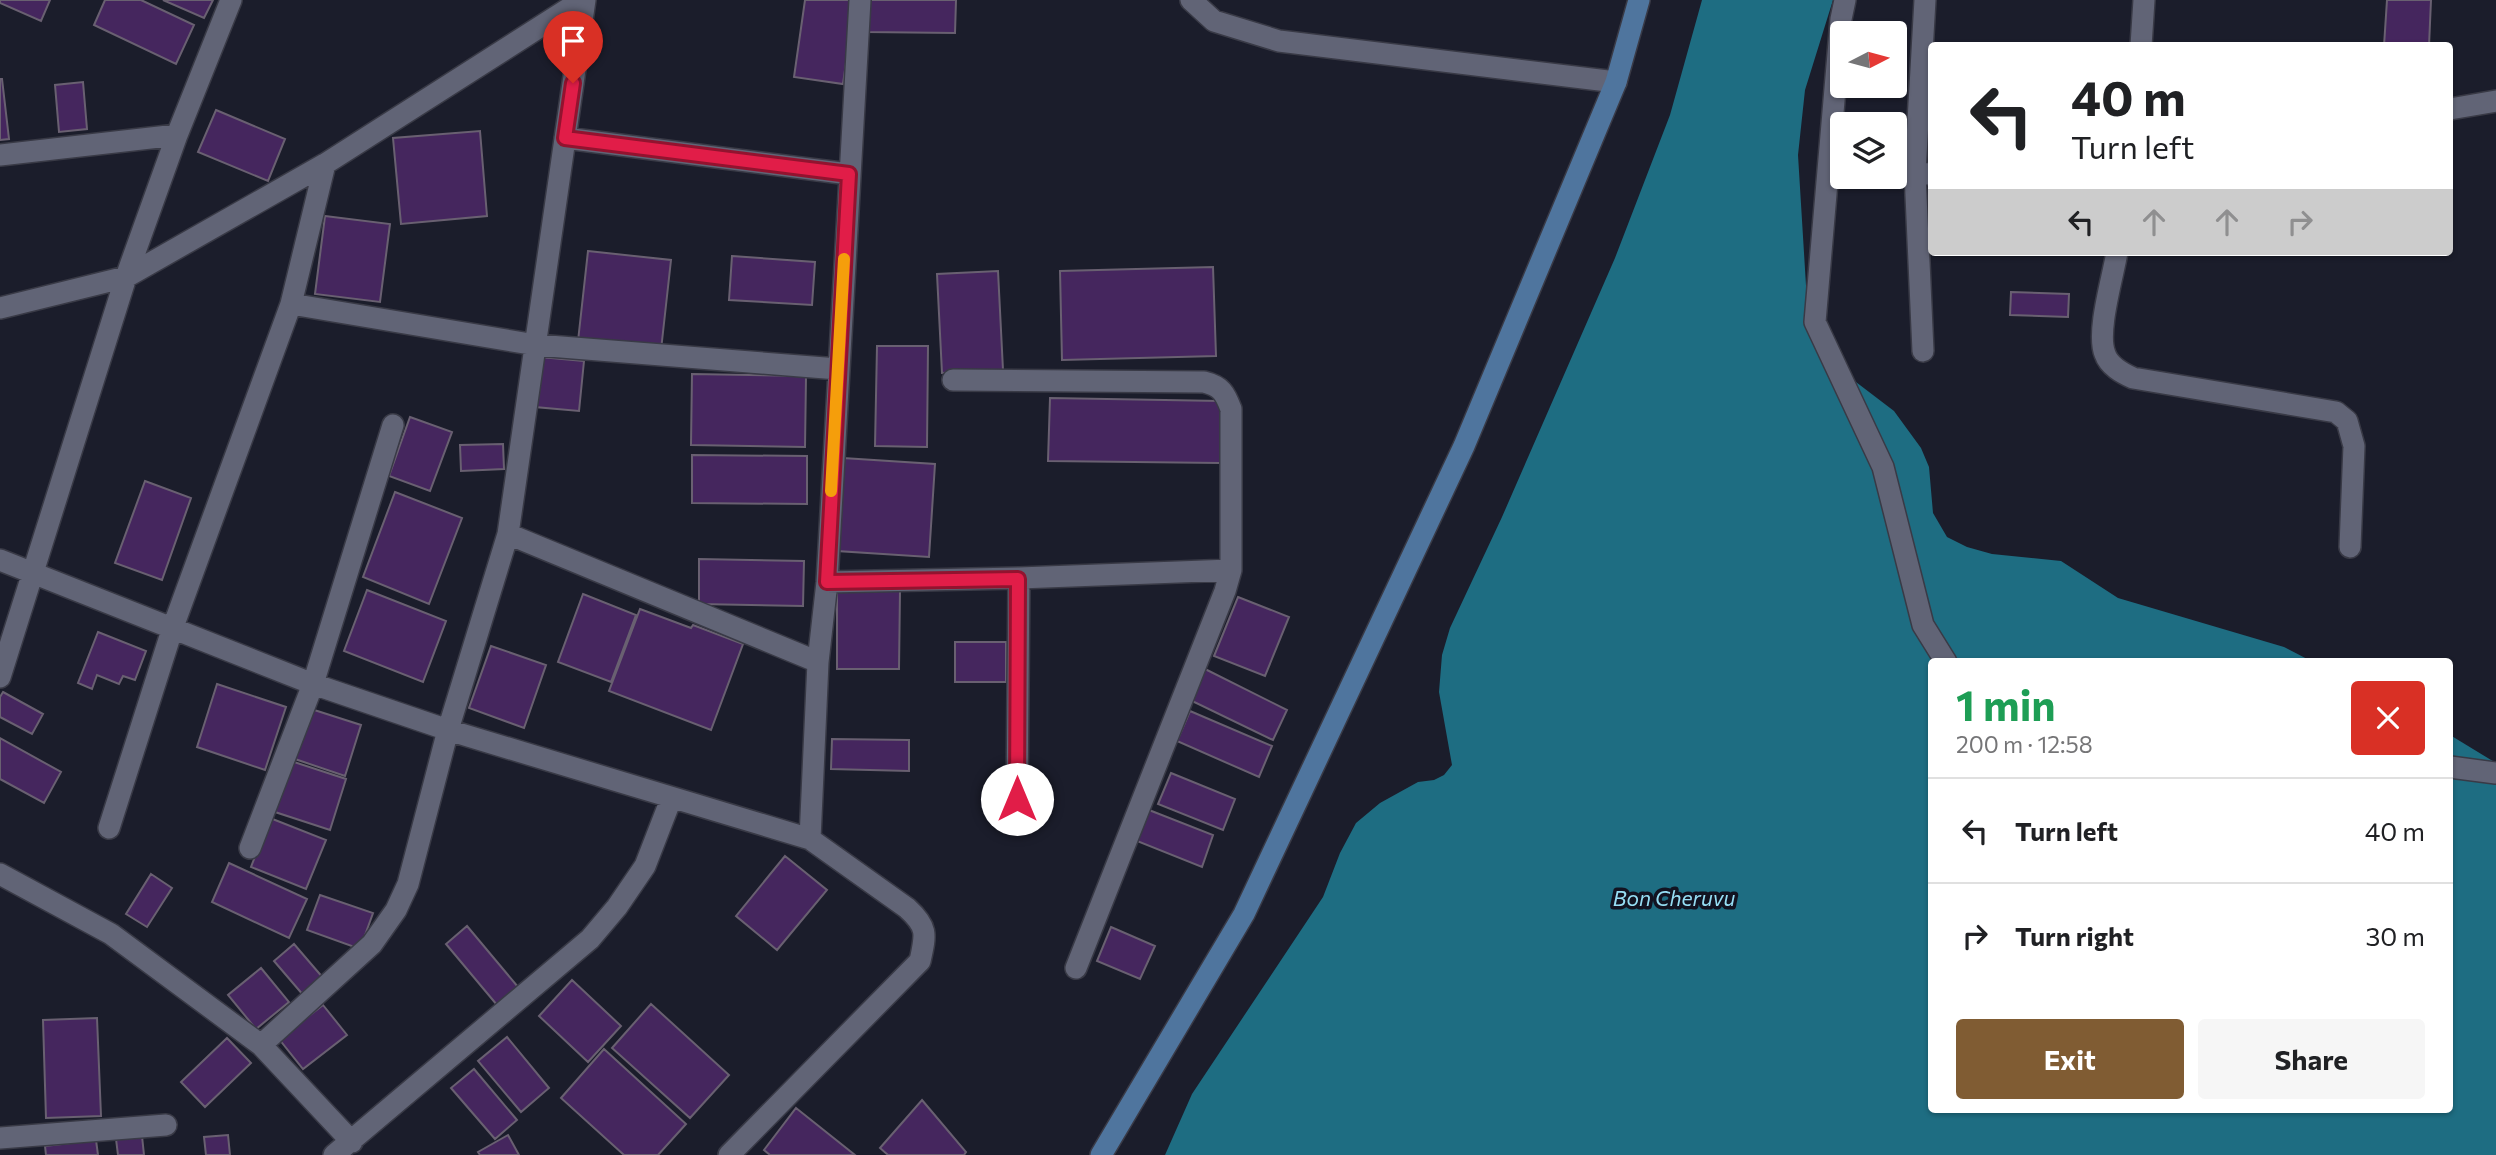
<!DOCTYPE html>
<meta charset="utf-8">
<style>
:root{--surface:#fff;--page:#f6f6f6;--text:#202124;--muted:#757577;--line:#e0e0e0;--accent:#805c33}
body{margin:0;font-family:Commissioner,sans-serif;background:var(--page);color:var(--text);height:100vh;display:flex;flex-direction:column;font-size:26px;white-space:nowrap}
*{box-sizing:border-box;margin:0}
p{font-size:23px;color:var(--muted)}
.icon{flex:none;width:38px;height:38px;fill:none;stroke:currentColor;stroke-width:2;stroke-linecap:round;stroke-linejoin:round}
.map{position:relative;flex:1;overflow:hidden}
.details{position:absolute;left:1928px;top:658px;width:525px;height:455px;display:flex;flex-direction:column;background:var(--surface);border-radius:7px;box-shadow:0 2px 5px #0004}
.details>*{flex:none}
.top-card{position:absolute;left:1928px;top:42px;width:525px;height:214px;border-radius:7px;box-shadow:0 2px 5px #0004;background:#fff;color:var(--text);overflow:hidden}
.needle{width:46px;rotate:84deg}
.tools{position:absolute;left:1830px;top:21px;display:grid;gap:14px}
.tools a{display:grid;place-items:center;width:77px;height:77px;border-radius:7px;background:var(--surface);box-shadow:0 2px 5px #0004;font-size:35px}
.pin{position:absolute;display:grid;place-items:center;width:60px;height:60px;color:#fff;margin:-72px -30px;border-radius:50% 50% 50% 0;rotate:-45deg;box-shadow:0 0 7px #0007}
.pin .icon{rotate:45deg}
.me{position:absolute;width:77px;margin:-38px;rotate:0deg;stroke-linejoin:round;filter:drop-shadow(0 0 5px #0008)}
.turn{display:flex;align-items:center;gap:24px;height:147px;padding:0 28px;font-size:32px}
.turn .icon{width:91px;height:91px;stroke-width:2.5}
.turn b{display:block;font-size:49px;line-height:60px}
.lanes{display:flex;align-items:center;height:66px;padding:0 28px;background:#0003;justify-content:center;gap:35px;direction:ltr}
.lanes .off{opacity:.35}
.round{display:grid;place-items:center;flex:none;width:74px;height:74px;border-radius:7px;background:var(--page)}
.headline{display:flex;align-items:center;justify-content:space-between;height:119px;padding:0 28px}
h1{font-size:42px;font-weight:700;line-height:52px;color:#1e9e55}
.cta{display:flex;gap:14px;margin-top:auto;padding:14px 28px}
.cta a{flex:1;height:80px;border-radius:7px;background:var(--accent);color:#fff;font-size:28px;font-weight:700;line-height:80px;text-align:center}
.cta a+a{background:var(--page);color:var(--text)}
ul{padding:0;list-style:none}
li{display:flex;align-items:center;gap:21px;height:105px;padding:0 28px;border-top:2px solid var(--line)}
li div{flex:1}
li b{display:block;font-size:26px}
li em{font-style:normal}
.map>svg:first-child{display:block}
</style>
<div class="map">
<svg width="2496" height="1155" viewBox="0 0 2496 1155">
<rect width="100%" height="100%" fill="#1b1d2b"/>
<path fill="#1e6d82" d="M1702 0H1833L1805 90 1798 155 1808 318 1831 363 1894 411 1921 448 1929 467 1933 513 1947 537 1967 547 1992 554 2061 561 2118 598 2284 647 2311 661 1932 662V1110H2450V735L2496 763V1155H1165L1192 1094 1323 897 1340 853 1356 823 1380 803 1418 782 1434 780 1444 775 1452 765 1439 692 1442 655 1450 628 1502 517 1615 258 1670 115Z"/>
<path fill="#45265e" stroke="#696071" stroke-width="2" d="M0 0H50L41 21 0 3Z
M105 0H141L194 25 176 64 94 25Z
M163 0H213L204 18Z
M805 0H855L843 84 794 77Z
M867 0H956L955 33 866 32Z
M2387 0H2431L2429 46H2384Z
M0 79H2L9 139 0 140Z
M83 82 87 129 59 132 55 85Z
M216 110 285 139 268 181 198 152Z
M480 131 487 216 401 224 393 138Z
M325 216 390 224 380 302 315 294Z
M588 251 671 260 661 350 578 341Z
M732 256 815 262 812 305 729 300Z
M1213 267 1216 356 1062 360 1060 271Z
M998 271 1003 370 942 373 937 274Z
M2011 292 2069 294 2068 317 2010 315Z
M877 346H928L927 447 875 446Z
M540 357 584 361 579 411 535 407Z
M692 374 806 376 805 447 691 445Z
M1050 398 1221 401 1220 463 1048 461Z
M410 417 452 432 430 491 389 476Z
M503 444 504 469 461 471 460 445Z
M692 455 807 456V504L692 503Z
M843 458 935 464 929 557 837 551Z
M145 481 191 498 162 580 115 563Z
M395 492 462 518 429 604 363 577Z
M699 559 804 561 803 606 699 604Z
M837 589 900 590 899 669H837Z
M367 590 446 621 423 682 344 651Z
M583 594 636 615 611 682 558 662Z
M1238 597 1289 617 1265 676 1214 656Z
M640 609 691 628 693 625 743 644 711 730 609 691Z
M98 632 146 651 135 680 123 676 119 684 97 675 92 689 78 683Z
M955 642H1006V682H955Z
M491 646 546 665 524 728 469 708Z
M1203 668 1287 710 1273 740 1188 699Z
M217 684 286 707 265 770 197 747Z
M3 692 43 714 32 734 0 717V697Z
M308 708 361 725 345 776 292 758Z
M1190 711 1272 746 1259 777 1177 741Z
M0 738 61 772 44 803 0 779Z
M832 739 909 740V771L831 769Z
M291 761 346 779 330 830 275 812Z
M1171 773 1235 799 1223 830 1158 804Z
M1149 810 1213 835 1202 867 1137 841Z
M270 818 326 840 306 889 251 867Z
M785 856 827 890 777 950 736 916Z
M229 863 307 899 289 938 212 902Z
M151 874 172 888 147 927 126 914Z
M320 895 373 913 360 949 307 930Z
M467 926 518 987 497 1005 446 944Z
M1111 927 1155 946 1140 979 1097 961Z
M294 944 324 979 304 996 274 961Z
M261 968 289 1002 256 1029 228 995Z
M572 980 621 1026 588 1062 539 1016Z
M651 1004 729 1075 690 1118 612 1048Z
M323 1005 347 1035 303 1069 279 1039Z
M97 1018 101 1116 46 1118 43 1020Z
M507 1037 549 1088 521 1112 478 1061Z
M227 1038 251 1063 205 1107 181 1082Z
M604 1049 686 1124 658 1155H624L561 1098Z
M474 1069 517 1120 495 1139 451 1088Z
M922 1100 966 1152 964 1155H888L880 1148Z
M796 1108 855 1155H770L764 1150Z
M228 1135 230 1155H206L204 1137Z
M508 1135 519 1155H480L478 1152Z
M142 1136 144 1155H118L116 1139Z
M96 1140 98 1155H46L45 1146Z"/>
<g fill="none" stroke-linecap="round" stroke-linejoin="round">
<defs>
<path id="street" d="M1191 0 1214 21 1279 41 1616 82
M1845 0 1841 19 1815 322 1883 467 1923 625 1946 662
M1925 0 1915 173 1932 174
M2141 46 2144 0
M2450 109 2496 101
M565 138 849 174
M0 155 177 135
M1915 173 1923 351
M2117 252C2113 277 2096 332 2105 354 2109 366 2122 373 2133 378L2336 412 2347 421 2354 446 2350 547
M291 304 536 345 838 369
M0 308 126 277 325 164 582 0
M953 380 1204 382C1221 386 1225 393 1231 409V570L1225 591 1076 968
M508 534 818 662
M0 560 313 684 448 730 810 839
M827 582 1019 578 1231 570
M0 677 126 277 177 135 231 0
M2450 767 2496 773
M1017 799 1019 578
M109 828 173 627 291 304 325 164
M250 848 313 684 393 425
M0 874 111 934 261 1045 352 1142
M261 1045 372 944 396 910 408 884 448 730 508 534 585 0
M0 1138 166 1125
M334 1155 590 939 617 907 645 866 671 799
M729 1155 920 961C926 934 928 927 907 908L810 839 818 662 827 582 860 0"/>
<path id="secondary" d="M1101 1155 1244 914 1464 446 1616 82 1639 0"/>
</defs>
<use href="#street" stroke="#393a46" stroke-width="24"/>
<use href="#secondary" stroke="#393a46" stroke-width="24"/>
<use href="#street" stroke="#616476" stroke-width="21"/>
<use href="#secondary" stroke="#4f759e" stroke-width="21"/>
</g>
<g fill="none" stroke-linecap="round" stroke-linejoin="round">
<defs>
<path id="route" d="M573 83 565 138 849 174 827 582 1018 579 1017 799"/>
</defs>
<use href="#route" stroke="#92132f" stroke-width="18"/>
<use href="#route" stroke="#e11d48" stroke-width="12"/>
<path stroke="#f59e0b" stroke-width="12" d="M831 491 844 259"/>
</g>
<g text-anchor="middle" dominant-baseline="central" stroke-width="7" stroke-linejoin="round" paint-order="stroke">
<g font-size="21" font-style="italic" fill="#96def4" stroke="#121321">
<text x="1674" y="897">Bon Cheruvu</text>
</g>
</g>
</svg>
<div class="tools">
<a><svg class="needle" viewBox="-14 -14 28 28"><path d="M0-13l5 13h-10z" fill="#e53935"/><path d="M0 13l5-13h-10z" fill="#757577"/></svg></a>
<a><svg class="icon" aria-label="layers" viewBox="0 0 24 24"><path d="M12 4l9 5-9 5-9-5zM3 14l9 5 9-5"/></svg></a>
</div>
<div class="pin" style="left:573px;top:83px;background:#d93025"><svg class="icon" aria-label="arrive" viewBox="0 0 24 24"><path d="M6 21V4h12l-3 4 3 4H6"/></svg></div>
<svg class="me" style="left:1017px;top:799px" viewBox="-20 -20 40 40"><circle r="19" fill="#fff"/><path d="M0-13L10 11 0 6-10 11z" fill="#e11d48"/></svg>
<div class="top-card">
<div class="turn"><svg class="icon" aria-label="left" viewBox="0 0 24 24"><path d="M17 20v-9H6M10 6l-5 5 5 5"/></svg><div><b>40 m</b>Turn left</div></div>
<div class="lanes"><svg class="icon" aria-label="left" viewBox="0 0 24 24"><path d="M17 20v-9H6M10 6l-5 5 5 5"/></svg><svg class="icon off" aria-label="ahead" viewBox="0 0 24 24"><path d="M12 20V5M6 11l6-6 6 6"/></svg><svg class="icon off" aria-label="ahead" viewBox="0 0 24 24"><path d="M12 20V5M6 11l6-6 6 6"/></svg><svg class="icon off" aria-label="right" viewBox="0 0 24 24"><path d="M7 20v-9h11M14 6l5 5-5 5"/></svg></div>
</div>
<section class="details">
<div class="headline"><div><h1>1 min</h1><p>200 m · 12:58</p></div><a class="round" style="background:#d93025;color:#fff"><svg class="icon" aria-label="close" viewBox="0 0 24 24"><path d="M6 6l12 12M18 6L6 18"/></svg></a></div>
<ul>
<li><svg class="icon" aria-label="left" viewBox="0 0 24 24"><path d="M17 20v-9H6M10 6l-5 5 5 5"/></svg><div><b>Turn left</b></div><em>40 m</em></li>
<li><svg class="icon" aria-label="right" viewBox="0 0 24 24"><path d="M7 20v-9h11M14 6l5 5-5 5"/></svg><div><b>Turn right</b></div><em>30 m</em></li>
</ul>
<div class="cta"><a>Exit</a><a>Share</a></div>
</section>
</div>
